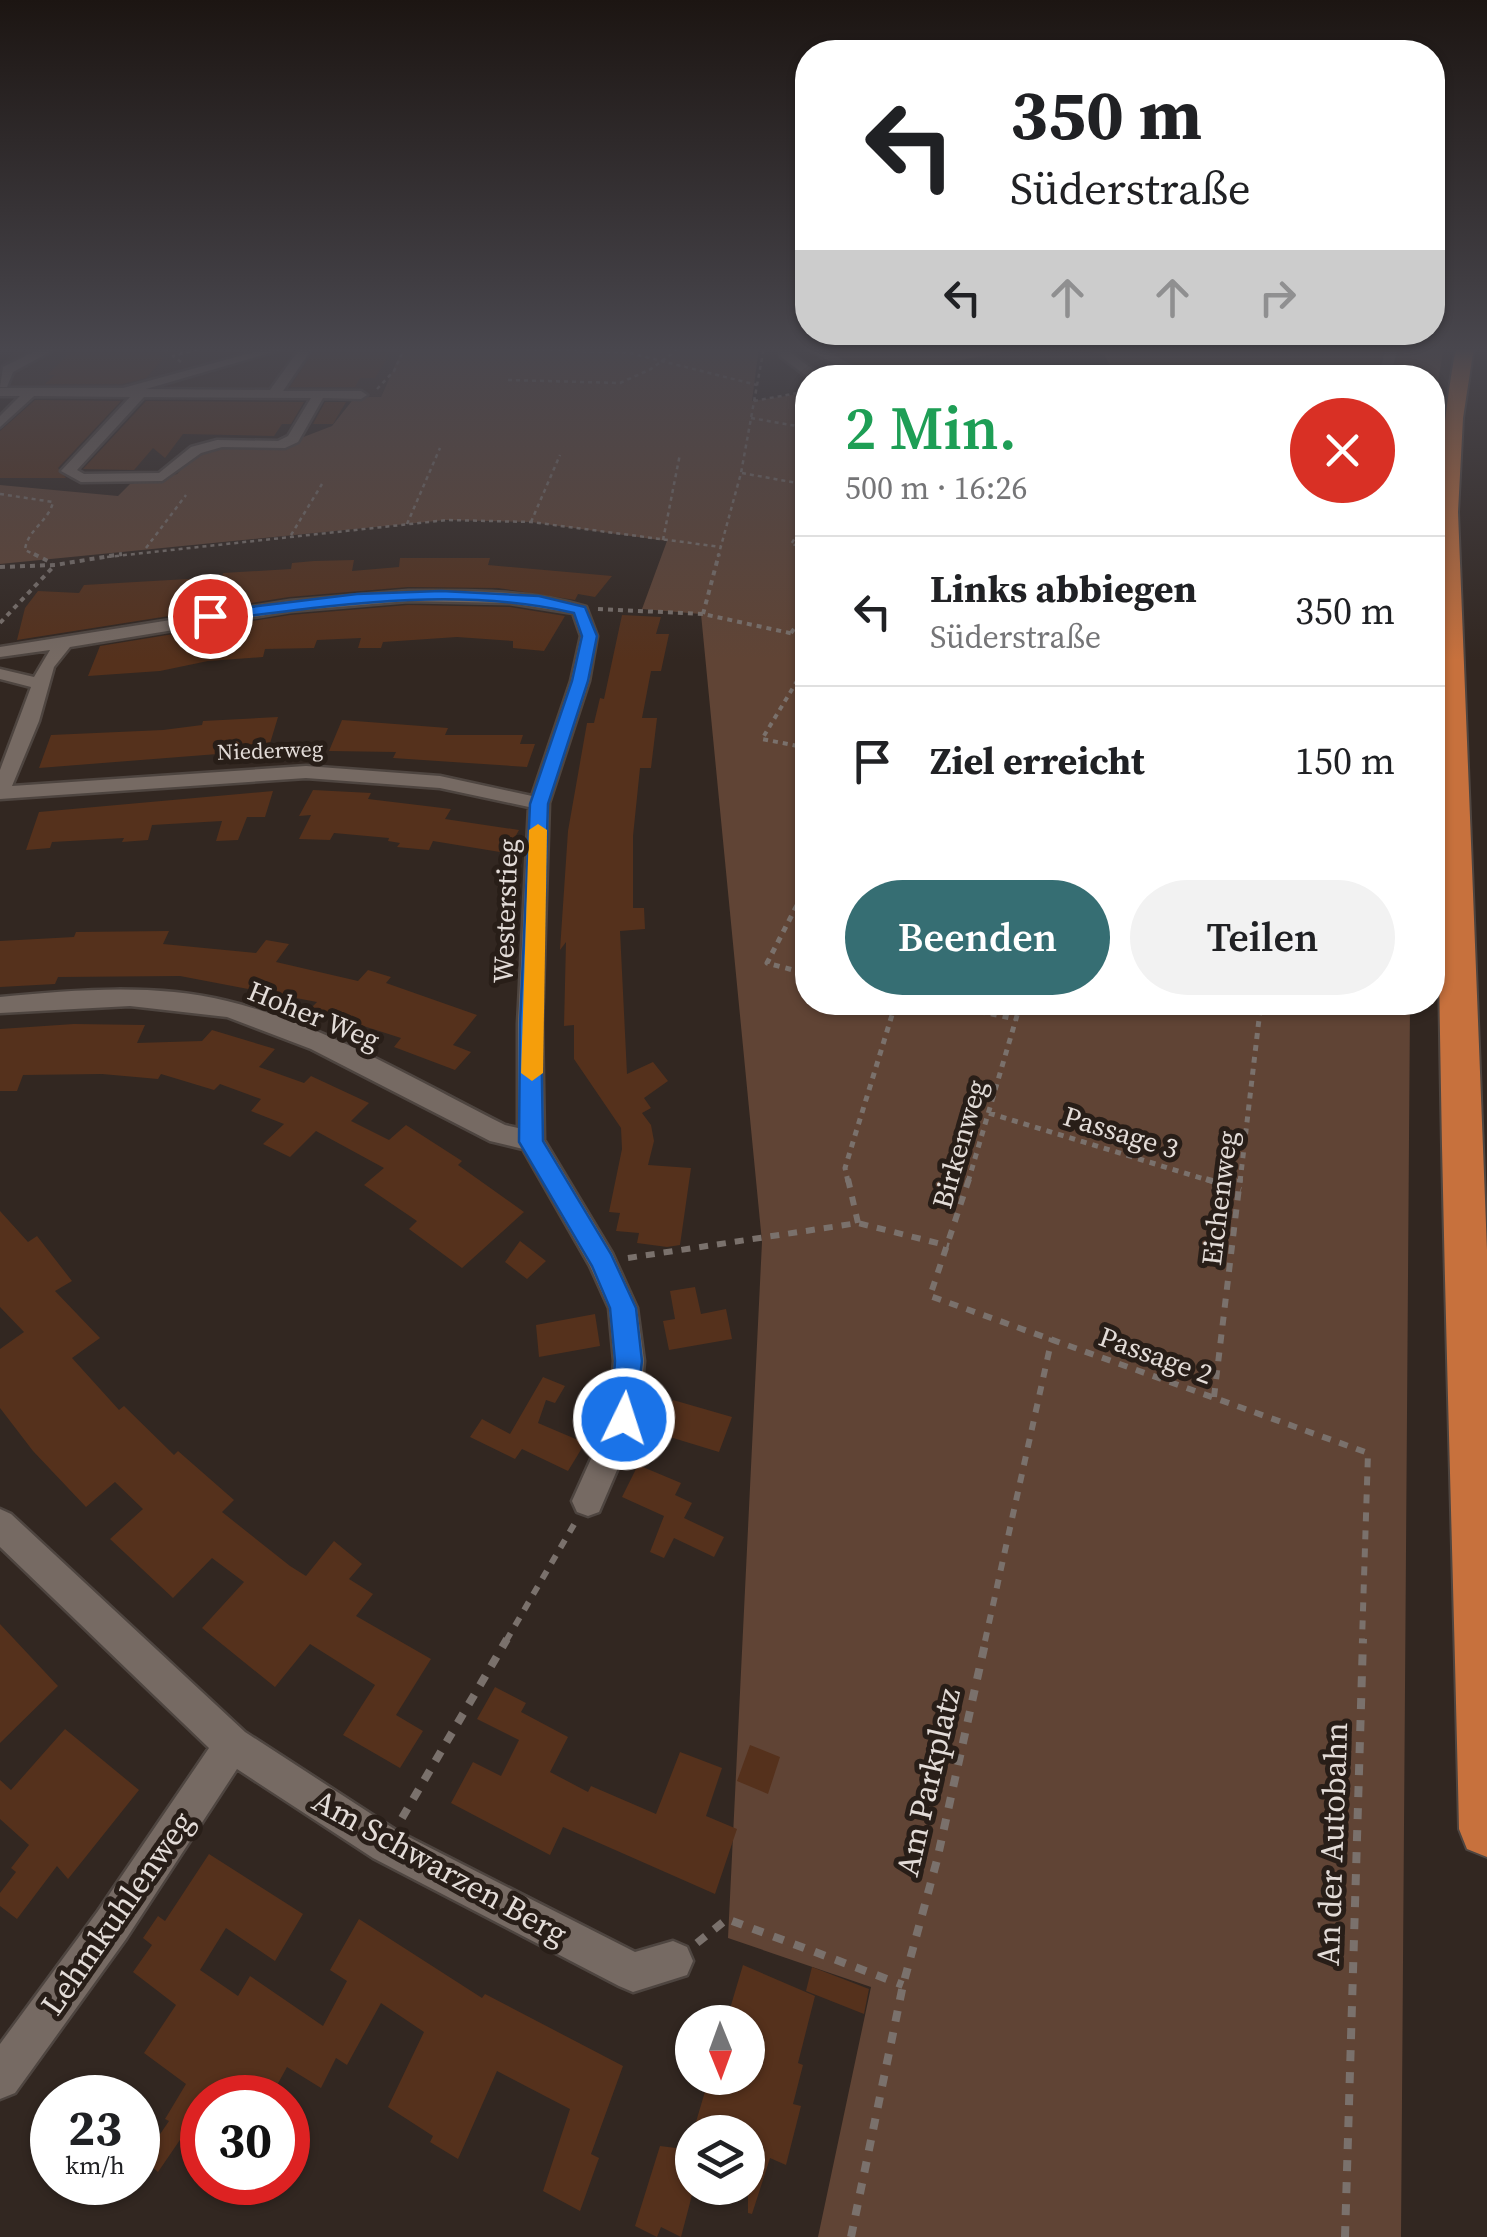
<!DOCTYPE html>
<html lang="de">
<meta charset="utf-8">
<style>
:root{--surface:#fff;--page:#f2f2f2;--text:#202124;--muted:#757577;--line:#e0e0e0;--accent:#366e73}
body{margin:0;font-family:"Source Serif 4",serif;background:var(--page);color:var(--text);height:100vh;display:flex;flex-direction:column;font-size:38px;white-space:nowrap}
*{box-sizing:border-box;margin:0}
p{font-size:32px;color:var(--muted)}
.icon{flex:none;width:55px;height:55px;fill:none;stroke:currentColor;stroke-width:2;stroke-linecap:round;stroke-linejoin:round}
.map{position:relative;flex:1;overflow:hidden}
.details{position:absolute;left:795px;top:365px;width:650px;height:650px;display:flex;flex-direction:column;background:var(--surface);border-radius:40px;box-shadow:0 2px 8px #0004}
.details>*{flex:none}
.guide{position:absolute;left:795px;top:40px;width:650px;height:305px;border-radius:40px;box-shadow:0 2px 8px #0004;background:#fff;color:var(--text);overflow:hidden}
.needle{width:65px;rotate:179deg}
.fabs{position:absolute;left:675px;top:2005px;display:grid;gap:20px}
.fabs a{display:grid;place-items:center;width:90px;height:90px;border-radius:50%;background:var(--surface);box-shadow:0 2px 8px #0004;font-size:50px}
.speed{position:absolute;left:30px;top:2075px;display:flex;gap:20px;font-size:50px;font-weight:700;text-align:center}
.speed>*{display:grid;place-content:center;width:130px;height:130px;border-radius:50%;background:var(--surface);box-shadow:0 2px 8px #0004;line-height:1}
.speed small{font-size:25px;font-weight:400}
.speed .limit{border:15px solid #d22;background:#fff;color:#111}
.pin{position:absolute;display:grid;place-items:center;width:85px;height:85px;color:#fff;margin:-42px;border:5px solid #fff;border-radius:50%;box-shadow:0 2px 10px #0007}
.me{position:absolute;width:110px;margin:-55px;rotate:4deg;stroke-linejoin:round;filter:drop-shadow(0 0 8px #0008)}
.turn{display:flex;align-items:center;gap:35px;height:210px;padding:0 50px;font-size:45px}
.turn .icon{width:130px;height:130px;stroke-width:2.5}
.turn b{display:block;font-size:70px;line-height:85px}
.lanes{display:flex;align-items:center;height:95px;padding:0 50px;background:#0003;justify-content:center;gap:50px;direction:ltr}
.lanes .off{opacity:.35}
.round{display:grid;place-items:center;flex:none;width:105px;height:105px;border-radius:52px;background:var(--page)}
.summary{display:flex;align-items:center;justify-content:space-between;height:170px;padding:0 50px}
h1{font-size:60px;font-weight:600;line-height:75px;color:#1e9e55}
.action{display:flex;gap:20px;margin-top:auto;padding:20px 50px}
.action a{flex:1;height:115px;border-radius:60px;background:var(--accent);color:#fff;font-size:40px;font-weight:600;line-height:115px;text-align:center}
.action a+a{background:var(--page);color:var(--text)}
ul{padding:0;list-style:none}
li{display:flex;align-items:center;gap:30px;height:150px;padding:0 50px;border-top:2px solid var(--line)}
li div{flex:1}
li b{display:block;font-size:38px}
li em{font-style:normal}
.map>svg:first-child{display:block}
</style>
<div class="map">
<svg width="1487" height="2237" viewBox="0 0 1487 2237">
<rect width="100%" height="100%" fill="#322721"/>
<path fill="#413129" d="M20 347H403L381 397 0 395V365Z"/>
<path fill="#604435" d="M403 347H759L752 401 807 393 808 1002 1410 1003 1401 2237H818L871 1987 728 1938 762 1242 701 614 642 609 667 541 531 522 446 520 0 564V485L118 496 130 484 177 474 193 455 219 446H280L332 426 355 397H381Z
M821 347H1028L920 368 857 367Z
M1071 347H1387L1378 378 1117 377 1104 355Z
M1398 347H1444L1433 410 1432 378 1391 377Z"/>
<path fill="#55311c" d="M76 347H145L164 358 146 378 122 384H45L55 375H47Z
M317 347H394L375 378H360L355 387H290Z
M35 400 121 401 58 468 66 478H0V431Z
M146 401 304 402 291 424H282L274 436 183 434 165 458 153 448 134 470 83 469Z
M325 402H346L333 424H313Z
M400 558H490L488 565 612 576 595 597 578 594 575 600 498 588 408 587 289 597 17 640 25 608 38 591 79 593 84 585 222 577 223 573 291 569 292 563 314 561 354 560 352 571 399 567Z
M408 605 510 607 565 616 544 651 513 648V641L457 637 383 642 381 648H358L361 638 317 640 314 648 265 649 263 657 208 661 160 671 88 676 100 646 290 615Z
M622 615 661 617 656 634H669L661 671H651L642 718H657L651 768H640L633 836V908H644L645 929 620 931 627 1074 653 1062 668 1081 644 1098 651 1108 642 1113 651 1125 654 1141 648 1165 691 1168 680 1245 667 1247 637 1243 639 1233 616 1231 620 1213 609 1212 622 1149 621 1128 574 1059V1025L564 1026 566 942 560 950 568 831 587 723H594L600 698 604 699Z
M278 717 268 750 39 768 51 735 163 730 202 725 203 721Z
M342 720 448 728 445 735H523L520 744H535L527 767 393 758 396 752 329 751Z
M313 790 371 793 368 799 451 809 445 819 519 830 506 853 433 841 429 850 397 847 400 843 388 841 389 838 334 833 330 840 299 839 311 815 299 816Z
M273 791 265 817H247L238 840 216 841 222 821 152 825 148 840 122 842 124 838 52 842 50 848 26 850 39 812Z
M169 931 163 944 256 953 266 940 289 944 276 962 358 981 368 970 391 977 386 983 477 1015 453 1045 471 1052 455 1070 394 1047 401 1038 310 1009 317 1002 180 976 58 977 55 984 0 987V941L74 937 76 932Z
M74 1024 145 1025 137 1043 202 1041 212 1030 275 1049 259 1067 304 1083 311 1076 369 1103 351 1121 389 1140 406 1125 462 1161 458 1165 524 1212 462 1268 409 1229 417 1221 364 1185 384 1168 316 1131 290 1157 263 1144 284 1124 251 1111 261 1099 220 1084 214 1090 161 1074 158 1079 102 1074 23 1075 17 1091H0V1029Z
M0 1211 28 1242 37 1236 72 1281 55 1291 100 1338 72 1358 119 1410 124 1406 174 1455 178 1451 234 1500 222 1512 290 1566 306 1576 334 1541 362 1564 349 1579 373 1594 356 1616 431 1659 396 1715 423 1731 400 1768 343 1735 375 1685 310 1644 275 1687 202 1628 244 1582 212 1558 173 1598 110 1539 143 1509 115 1482 86 1507 33 1451 0 1408V1349L24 1332 0 1307Z
M520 1241 546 1261 527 1279 505 1262Z
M695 1287 701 1314 726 1309 732 1339 669 1350 663 1321 675 1319 670 1291Z
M595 1314 600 1346 539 1357 536 1325Z
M543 1377 565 1386 555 1403 546 1400 538 1423 585 1443 568 1471 522 1449 515 1459 470 1437 482 1419 510 1434Z
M673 1400 732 1417 719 1452 660 1434Z
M638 1465 681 1483 675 1495 692 1503 684 1518 724 1537 714 1557 674 1538 664 1558 650 1552 664 1516 622 1497Z
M0 1624 58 1686 0 1743Z
M495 1687 526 1703 521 1712 568 1737 550 1772 588 1792 591 1786 656 1814 680 1752 722 1768 706 1816 737 1829 715 1894 563 1827 550 1855 451 1803 473 1762 501 1776 519 1740 477 1719Z
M65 1729 139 1790 68 1879 57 1866 17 1919 0 1906V1893L16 1872 11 1868 29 1845 0 1819V1780L11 1790Z
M750 1745 780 1757 768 1794 737 1781Z
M209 1854 303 1914 275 1961 226 1928 200 1970 238 1996 250 1976 323 2026 347 1981 330 1970 359 1919 482 1998 485 1994 623 2066 591 2154 599 2158 580 2211 543 2191 570 2109 497 2071 458 2159 430 2142 433 2136 388 2107 424 2032 381 2003 347 2065 336 2058 321 2088 287 2067 270 2098H202V2130L196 2142 184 2134 158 2172 143 2159 169 2121 165 2119 186 2084 144 2053 176 2005 133 1972 152 1945 143 1938 158 1916 165 1921Z
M743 1965 815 1996 798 2063 803 2065 793 2104 801 2106 786 2165 770 2158 752 2214 748 2213V2132H693L709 2078H748V2022H726Z
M812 1967 869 1989 864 2014 806 1991Z
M660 2146 692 2150V2195L681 2237 661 2227 657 2237 635 2226Z"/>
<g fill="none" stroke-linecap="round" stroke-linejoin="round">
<defs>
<path id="minor" d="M44 347H59L13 372 7 387H0L3 367Z
M272 347H290L146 389 270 390 301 347H313L283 391H361L367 395 361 399 323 398 298 442 285 448 222 447 201 453 162 481 81 482 61 471 130 397 34 396 0 427V416L20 396H0V388H123ZM144 397 311 398 288 436 278 441 217 440 191 447 159 473 84 474 77 470Z
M779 347H791V353L824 378H809L781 357Z
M805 347H819L860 369 861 378H849L850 373Z
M1386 347H1398L1390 378H1378Z
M408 591C468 591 528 589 586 607L597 636 589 681 549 803 542 1024 544 1140 612 1253 637 1308 644 1361 639 1419 599 1512 588 1516 577 1512 572 1501 609 1419 614 1361 609 1308 590 1266 523 1149 490 1141 311 1049 227 1017 130 1006 0 1013V997C75 990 153 983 227 1001 326 1025 415 1080 505 1125L518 1128V1024L529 807 440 788 306 778 0 799V770L31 687 0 679V669L34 677 50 650 0 657V647L290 601ZM408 601 510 603 573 613 581 636 571 681 532 796 440 776 306 766 12 786 39 721 54 667 70 647 290 611Z
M0 1509 11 1514 245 1732 399 1832 635 1952 673 1941 687 1947 693 1961 687 1975 633 1992 619 1986 373 1858 237 1769 126 1939 15 2093 0 2099V2044L98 1911 209 1748 0 1547Z"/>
<path id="highway" d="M1456 347H1474L1463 418 1458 512 1487 1250V1857L1467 1849 1459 1829C1452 1506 1440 1183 1438 860 1437 689 1425 516 1456 347Z"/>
</defs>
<use href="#minor" stroke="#4e4540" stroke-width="5"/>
<use href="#highway" stroke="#4e4540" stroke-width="4"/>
<path stroke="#7a716c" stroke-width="2.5" stroke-dasharray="4 4" stroke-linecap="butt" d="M454 347 630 353 757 385
M165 352 169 347
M181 362 173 356 205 347
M508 380 620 383 651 369 681 347
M377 389 394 371 405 347
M754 401 808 391
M751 418 808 428
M742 473 808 485
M0 494 53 502C49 521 27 530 25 550L39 557
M808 520 791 544 808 548
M531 522 560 455
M407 524 440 448
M291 535 322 484
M663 540 680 454
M146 548 186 495
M107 557 447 520 531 522 721 547
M718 557 741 473 764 347"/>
<path stroke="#7a716c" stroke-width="4" stroke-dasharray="5 5" stroke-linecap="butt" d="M34 554 52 563
M0 567 55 565 122 554
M598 609 703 614 808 637
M703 614 719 554
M0 623 53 567
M791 633 808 610
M808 663 762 739 808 748"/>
<path stroke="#7a716c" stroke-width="5" stroke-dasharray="6 6" stroke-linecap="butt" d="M808 884 767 963 808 974
M932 1002 1016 1019
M989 1113 1214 1182
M848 1182 845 1168 896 1002
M968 1182 1021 1002
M1240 1182 1261 1002"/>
<path stroke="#7a716c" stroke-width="6" stroke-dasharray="9 9" stroke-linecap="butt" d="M848 1179 858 1223
M969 1179 930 1296 1368 1453 1362 1641
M1206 1179 1241 1190
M628 1258 858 1223 949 1246
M1214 1397 1240 1179
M506 1641 576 1521
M985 1641 1052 1338"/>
<path stroke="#7a716c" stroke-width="8" stroke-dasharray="11 11" stroke-linecap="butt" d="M402 1818 507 1639
M697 1943 727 1919 903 1985
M851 2237 903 1985 937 1860 986 1639
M1345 2237 1363 1639"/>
<use href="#minor" fill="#766a63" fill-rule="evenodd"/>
<use href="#highway" fill="#c7713d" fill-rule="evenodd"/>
</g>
<linearGradient id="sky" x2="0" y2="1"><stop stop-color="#1c1512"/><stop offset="0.53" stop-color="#49474e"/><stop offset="1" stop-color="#49474e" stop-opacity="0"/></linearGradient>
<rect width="1487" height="660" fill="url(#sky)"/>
<path fill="#1a73e8" stroke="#114b97" stroke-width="2.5" d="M441 591 539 596 585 607 597 636 588 681 548 804 541 1024 543 1141 611 1254 636 1308 642 1361 634 1428 624 1432 615 1428 611 1419 615 1361 610 1308 592 1266 519 1142 520 1024 530 804 572 681 582 636 574 613C455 585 329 606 210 621L202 616 210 612 357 594Z"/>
<path fill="#f59e0b" d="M538 824 547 830 543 1073 532 1081 521 1073 529 830Z"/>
<g text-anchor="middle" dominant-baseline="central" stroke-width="10" stroke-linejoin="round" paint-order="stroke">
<g font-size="22" fill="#e3dcd8" stroke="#281e18">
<text transform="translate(270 750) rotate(-2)">Niederweg</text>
</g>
<g font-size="28" fill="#e3dcd8" stroke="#281e18">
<text transform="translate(505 911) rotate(-88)">Westerstieg</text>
<text transform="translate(314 1015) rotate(22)">Hoher Weg</text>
<text transform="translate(1121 1132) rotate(17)">Passage 3</text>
<text transform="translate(959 1144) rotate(-74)">Birkenweg</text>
<text transform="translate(1219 1198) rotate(-83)">Eichenweg</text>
<text transform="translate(1156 1355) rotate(20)">Passage 2</text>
</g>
<g font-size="32" fill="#e3dcd8" stroke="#281e18">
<text transform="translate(928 1782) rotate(-77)">Am Parkplatz</text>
<text transform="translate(1332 1844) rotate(-88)">An der Autobahn</text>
<text transform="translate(440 1867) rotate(29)">Am Schwarzen Berg</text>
<text transform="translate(117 1913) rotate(-55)">Lehmkuhlenweg</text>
</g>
</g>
</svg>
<div class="fabs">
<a><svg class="needle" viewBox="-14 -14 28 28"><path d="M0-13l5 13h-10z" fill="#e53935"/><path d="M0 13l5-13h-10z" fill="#757577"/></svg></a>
<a><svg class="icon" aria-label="layers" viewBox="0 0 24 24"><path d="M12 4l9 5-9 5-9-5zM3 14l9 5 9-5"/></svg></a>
</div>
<div class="speed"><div>23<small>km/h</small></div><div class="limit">30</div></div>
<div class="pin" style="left:210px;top:616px;background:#d93025"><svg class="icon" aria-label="arrive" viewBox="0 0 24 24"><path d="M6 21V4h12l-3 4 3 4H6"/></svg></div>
<svg class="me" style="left:624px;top:1419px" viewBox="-20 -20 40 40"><circle r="17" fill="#1a73e8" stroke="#fff" stroke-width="3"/><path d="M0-11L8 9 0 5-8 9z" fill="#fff"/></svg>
<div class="guide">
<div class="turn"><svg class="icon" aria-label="left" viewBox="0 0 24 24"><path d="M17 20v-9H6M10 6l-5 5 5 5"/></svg><div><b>350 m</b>Süderstraße</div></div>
<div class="lanes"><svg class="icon" aria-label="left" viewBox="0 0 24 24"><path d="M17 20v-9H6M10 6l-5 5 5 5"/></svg><svg class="icon off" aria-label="ahead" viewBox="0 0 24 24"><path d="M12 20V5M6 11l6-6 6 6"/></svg><svg class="icon off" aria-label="ahead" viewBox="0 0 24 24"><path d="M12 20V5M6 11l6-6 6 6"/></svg><svg class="icon off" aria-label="right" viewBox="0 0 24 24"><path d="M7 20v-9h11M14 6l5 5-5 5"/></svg></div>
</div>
<section class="details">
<div class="summary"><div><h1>2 Min.</h1><p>500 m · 16:26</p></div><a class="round" style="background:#d93025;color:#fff"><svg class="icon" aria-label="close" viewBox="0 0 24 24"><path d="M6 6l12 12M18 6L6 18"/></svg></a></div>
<ul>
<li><svg class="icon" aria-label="left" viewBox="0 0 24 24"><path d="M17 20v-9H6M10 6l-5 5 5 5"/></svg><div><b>Links abbiegen</b><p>Süderstraße</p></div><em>350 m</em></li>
<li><svg class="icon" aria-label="arrive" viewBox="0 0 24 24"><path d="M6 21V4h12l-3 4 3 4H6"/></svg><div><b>Ziel erreicht</b></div><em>150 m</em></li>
</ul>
<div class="action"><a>Beenden</a><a>Teilen</a></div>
</section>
</div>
